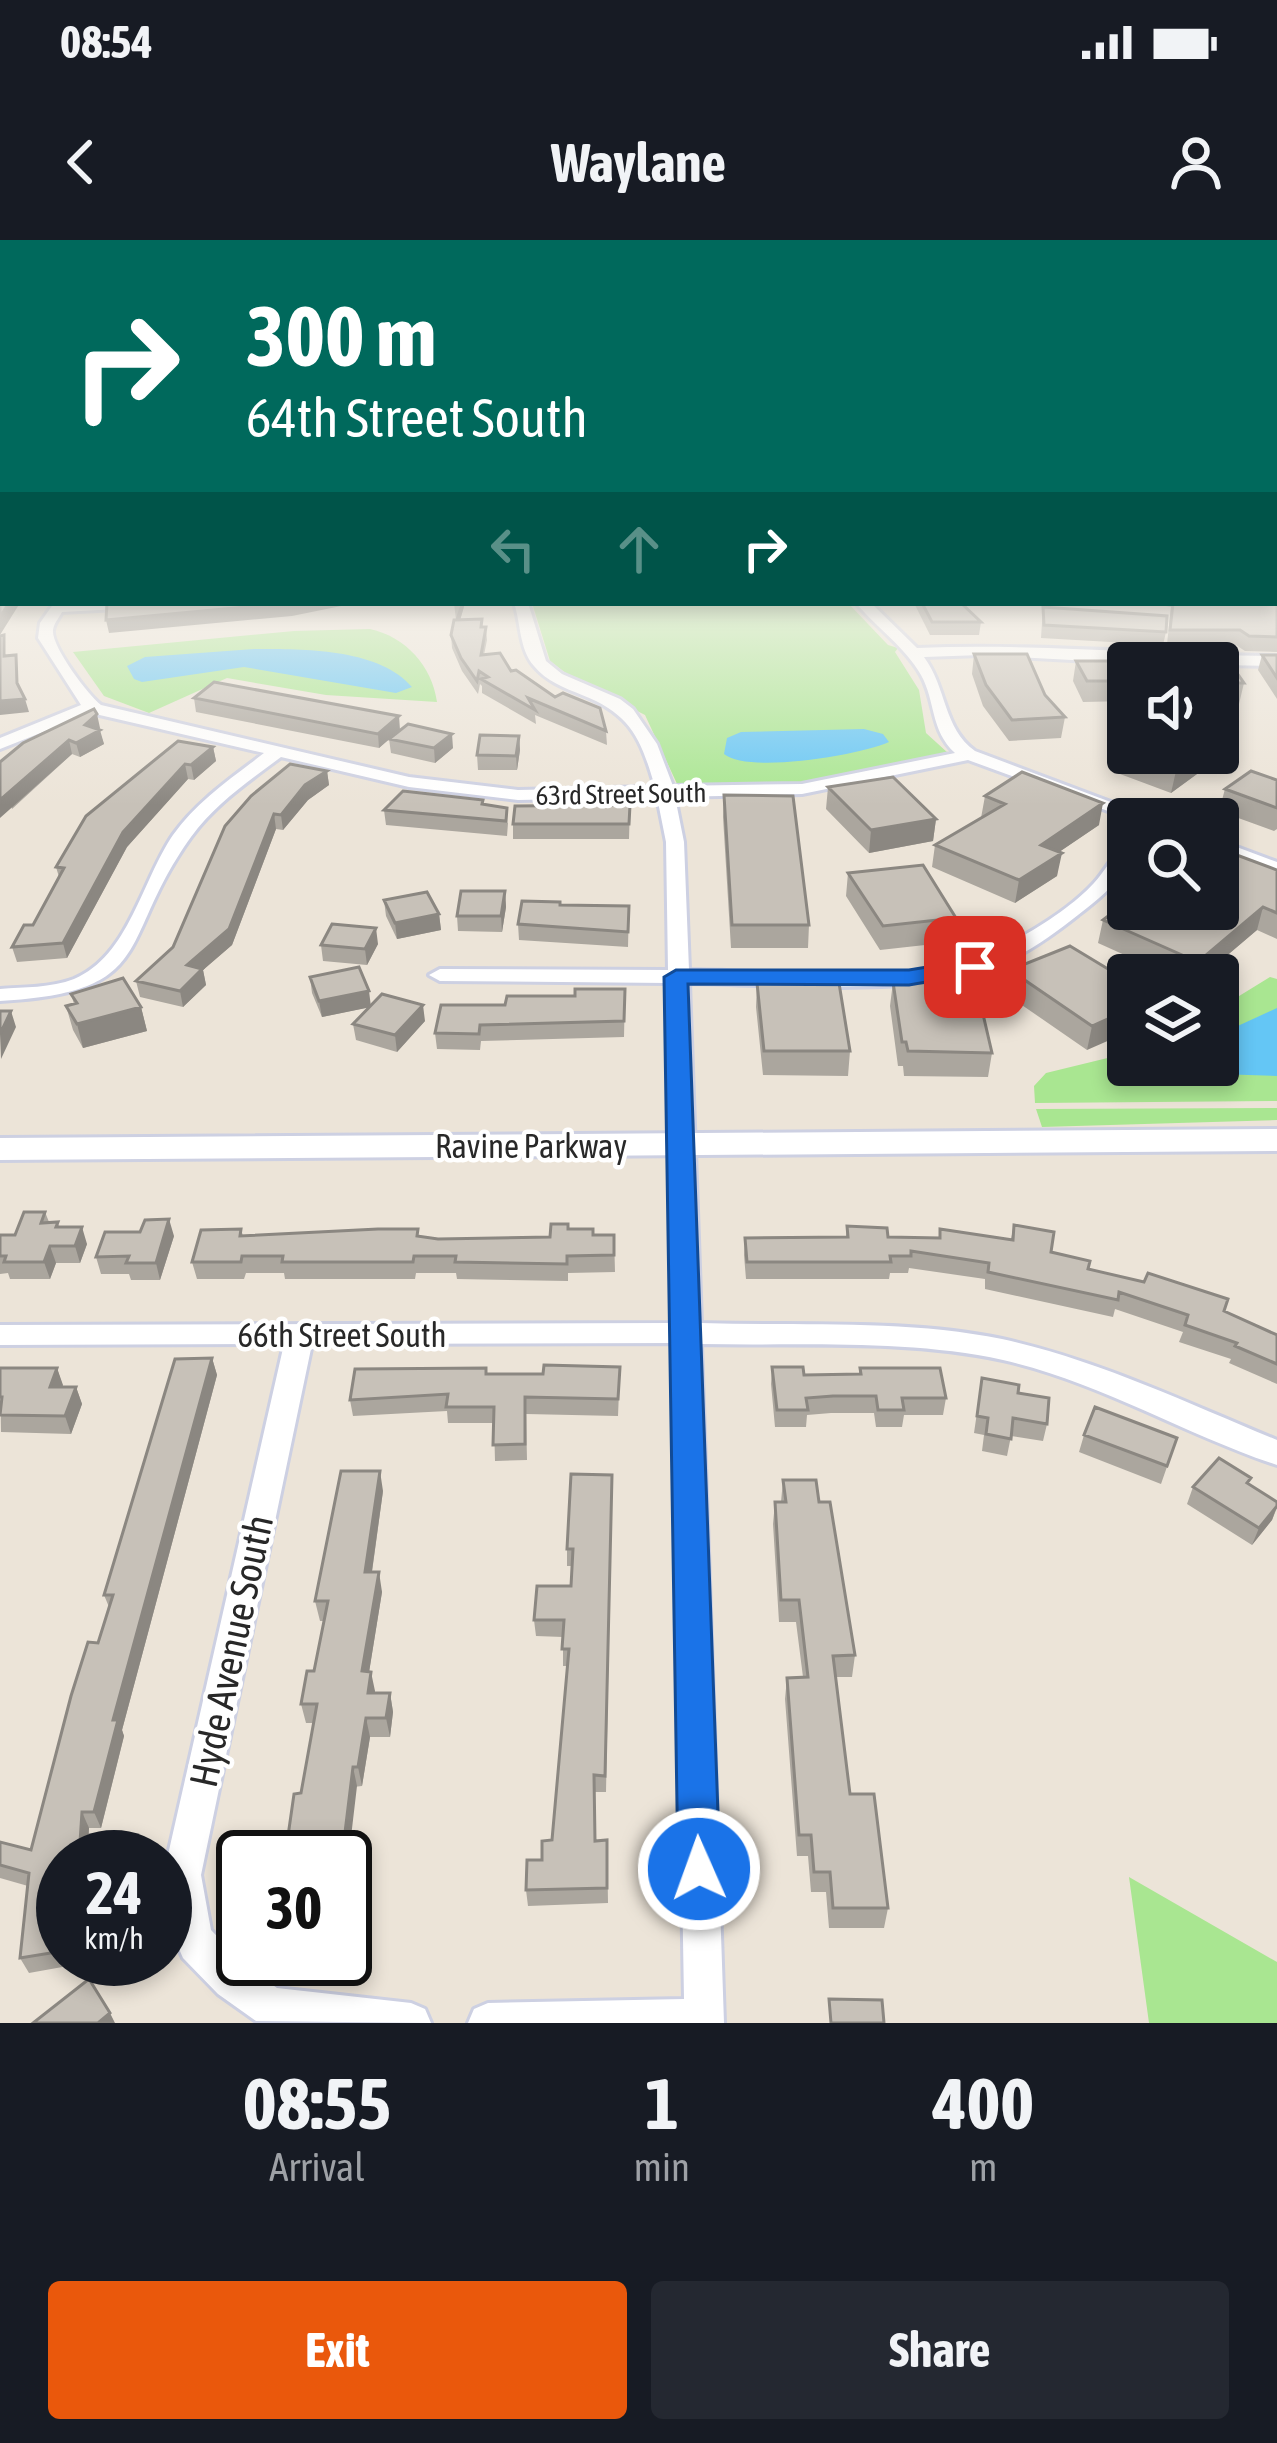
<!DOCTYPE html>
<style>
:root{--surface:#171b24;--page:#242831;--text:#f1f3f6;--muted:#9ea1a6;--accent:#ea580c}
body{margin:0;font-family:"Asap Condensed",sans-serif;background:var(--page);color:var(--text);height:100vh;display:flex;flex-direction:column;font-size:45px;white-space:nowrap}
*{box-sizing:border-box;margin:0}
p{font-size:39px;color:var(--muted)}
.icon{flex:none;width:66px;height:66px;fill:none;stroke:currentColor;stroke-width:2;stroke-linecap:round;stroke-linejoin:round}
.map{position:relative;height:1783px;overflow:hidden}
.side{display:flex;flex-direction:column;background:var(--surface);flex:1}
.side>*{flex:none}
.banner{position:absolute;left:0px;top:0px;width:1278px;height:366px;box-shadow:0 6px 18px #0003;background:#00695c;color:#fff;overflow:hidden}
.buttons{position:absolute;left:1107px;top:402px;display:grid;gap:24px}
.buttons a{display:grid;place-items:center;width:132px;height:132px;border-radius:12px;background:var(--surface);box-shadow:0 6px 18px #0003;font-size:60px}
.speed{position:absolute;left:36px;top:1590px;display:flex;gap:24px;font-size:60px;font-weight:700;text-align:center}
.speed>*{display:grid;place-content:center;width:156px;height:156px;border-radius:50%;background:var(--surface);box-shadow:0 6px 18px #0003;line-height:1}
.speed small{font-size:30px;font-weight:400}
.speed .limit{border:6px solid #111;border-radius:18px;background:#fff;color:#111}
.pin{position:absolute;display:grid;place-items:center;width:102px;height:102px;color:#fff;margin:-51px;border-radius:24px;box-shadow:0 6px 18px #0006}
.me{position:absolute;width:132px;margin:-66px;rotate:358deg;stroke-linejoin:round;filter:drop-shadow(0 0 9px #0008)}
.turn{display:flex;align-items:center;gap:42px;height:252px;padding:0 48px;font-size:54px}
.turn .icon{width:156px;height:156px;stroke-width:2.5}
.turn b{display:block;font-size:84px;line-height:102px}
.lanes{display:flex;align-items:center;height:114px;padding:0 48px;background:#0003;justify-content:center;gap:60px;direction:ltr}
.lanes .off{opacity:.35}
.eta{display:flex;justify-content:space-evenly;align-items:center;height:204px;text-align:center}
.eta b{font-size:72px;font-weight:700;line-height:84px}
.cta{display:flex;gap:24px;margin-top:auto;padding:24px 48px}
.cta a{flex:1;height:138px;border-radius:12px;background:var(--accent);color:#fff;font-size:48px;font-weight:700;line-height:138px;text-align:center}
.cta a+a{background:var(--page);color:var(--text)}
.status{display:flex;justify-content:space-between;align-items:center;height:84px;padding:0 60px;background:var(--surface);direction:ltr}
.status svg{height:33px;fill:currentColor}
header{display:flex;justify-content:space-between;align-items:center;height:156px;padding:0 48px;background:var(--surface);font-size:54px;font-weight:700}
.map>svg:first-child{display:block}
</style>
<div class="status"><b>08:54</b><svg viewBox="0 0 49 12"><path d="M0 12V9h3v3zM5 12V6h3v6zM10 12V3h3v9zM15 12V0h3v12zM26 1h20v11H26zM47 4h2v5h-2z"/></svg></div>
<header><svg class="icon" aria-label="back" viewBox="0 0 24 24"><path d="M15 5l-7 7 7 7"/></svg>Waylane<svg class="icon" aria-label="person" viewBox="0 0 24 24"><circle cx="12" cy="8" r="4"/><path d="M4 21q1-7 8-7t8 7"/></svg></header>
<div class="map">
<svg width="1277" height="1783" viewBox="0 0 1277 1783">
<rect width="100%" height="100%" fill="#ece4d8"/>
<path fill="#a9e691" d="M532 363H848L888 405 898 408 895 412 919 450 926 493 948 513 810 542 678 546 645 475 571 437 550 421Z
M370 389C406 397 432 426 437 462L326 455 227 438 149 473 104 456 73 412 294 391Z
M1270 737 1277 739V861L1035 863 1034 846 1046 833 1128 813V825H1218V769Z
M1277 868V880L1042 887 1036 869Z
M1129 1637 1277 1722V1783H1149Z"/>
<path fill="#64c6f5" d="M254 409C302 409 379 408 412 447L396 453 244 427 142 442 134 439 127 426 145 417Z
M864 489 883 494 889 502C860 515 748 534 724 514L727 498 741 492Z
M1277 768V836L1186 833 1172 827 1218 825V795Z"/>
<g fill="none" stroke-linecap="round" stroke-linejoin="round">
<defs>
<path id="street" d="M1275 324H1277V334H1275Z
M54 363H161L154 367 62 372C59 378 54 383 53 390 51 406 88 455 101 465L409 537 518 550 655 547C641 499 631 474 582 455 565 448 546 441 534 426 519 409 521 383 514 363H528L546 421 562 434 620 459 633 469 657 504 673 546 802 544 955 513C930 490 936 462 921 435 905 407 876 387 856 363H871L917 408C1036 403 1157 415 1277 416V426L1128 423 981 415 924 417C947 448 943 488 975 511L1156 579H1130L968 520 802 554 675 557 684 602 689 730C766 731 877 741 950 726 994 717 1064 676 1094 643 1104 632 1113 617 1121 605L1128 603C1128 637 1104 655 1078 675 1054 694 1029 712 1001 724 918 759 780 744 689 743L701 1083C800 1086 905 1079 1002 1099 1098 1120 1187 1163 1277 1200V1225C1184 1194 1100 1142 1003 1120 906 1099 800 1106 701 1104L724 1783H468L474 1769 488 1763 684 1759 673 1103 312 1104 201 1635 211 1690 246 1726 277 1748 411 1763 425 1769 431 1783 256 1781 218 1754 183 1718 169 1686 165 1628 284 1104 0 1105V1085L673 1083 668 743 440 741 429 735 440 729 668 730 666 602 657 557 518 560 409 547 281 517C249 541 215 564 191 597 116 701 160 752 0 761V749C24 747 51 748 74 739 129 716 142 640 173 595 197 561 232 538 264 513L91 473 0 509V498L81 465 38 398 40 383Z
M1218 600 1277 622V635L1218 613Z"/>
<path id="secondary" d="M1277 889V911L0 920V898Z"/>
</defs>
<use href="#street" stroke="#cdd0e2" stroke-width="6"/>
<use href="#secondary" stroke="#cdd0e2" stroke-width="6"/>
<use href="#street" fill="#fff" fill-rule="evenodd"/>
<use href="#secondary" fill="#fff" fill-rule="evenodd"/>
</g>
<path fill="#aba69e" d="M1275 343 1277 345V412L1245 411 1236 405 1167 404 1171 367 1150 363H1275Z
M454 363H465L460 380 486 387 487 400 484 415 606 491 607 505 535 475 536 484 482 453V446L480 444 478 454 462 431 452 408 451 395 456 380Z
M901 363H961L981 382 979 395H930L915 365 904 366Z
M1043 367 1166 392 1163 405 1041 398Z
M974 414 1045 455 1065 477 1061 498 1009 501 983 466 972 434Z
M1262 415H1277V459L1258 430Z
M1076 421 1128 423V461L1083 462 1073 441Z
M1218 423 1244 443 1239 464H1218Z
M194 458 400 490 453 508 435 523 391 513 389 499 379 508 196 472Z
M100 488 99 490 104 504 80 517 72 514 12 569 0 522Z
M519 496 520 510 517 530H478L477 515Z
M213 507 216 521 194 540 188 539 127 607 67 718 17 722 12 707 33 685 59 637 56 627 86 576Z
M1125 513 1197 534 1171 553 1120 534Z
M327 531 329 545 308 560 283 590 276 589 232 705 203 730 206 745 183 767 140 757 136 741 173 707 225 586Z
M1277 540V589L1274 591 1219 571 1225 549Z
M828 547 936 579 933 601 869 613 826 569Z
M724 555 809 685 808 708H731L723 577Z
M985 556 1099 585 1059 612 1057 636 1015 663 932 627 935 605 981 578Z
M483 564 508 583 507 596 386 585 384 570Z
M630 565 629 599H513V584Z
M1277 630V699L1257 690 1204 735H1169L1098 703 1103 680Z
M848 633 956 678 952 702 880 710 846 656Z
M505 651 506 667 502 692 458 691 457 676Z
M384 660 439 674 441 690 397 699 386 676Z
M560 665 629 666 628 707 519 700 518 684Z
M378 704 367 725 323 721 321 705Z
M1010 730 1128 741 1087 810 1006 754Z
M310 737 371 766 425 781 397 812 356 800 353 784 370 767 322 777 312 753Z
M893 742 992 813 988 837 904 836 903 826H898L890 766Z
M757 743 850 811 848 836 763 835 756 767Z
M625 749 624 797 481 801 480 810 437 809 435 793 505 765Z
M71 754 141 767 147 791 83 808 73 790 66 766 74 764Z
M45 972 49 982H58L59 987 87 1004 80 1023H56L50 1039H10L8 1033 0 1034V995H15Z
M1014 985 1051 1012 1088 1029 1224 1071 1277 1095V1144L1229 1123 1231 1119 1179 1102 1183 1092 1115 1069 1113 1077 985 1049V1039L909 1028 908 1033H890L889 1039H746L744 1015 745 998 846 997 847 986 888 997 1011 999Z
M241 989 243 996H419L438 999 550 997 568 989 593 995H614L615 1032 568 1033V1041L457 1039 456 1033H416L415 1039H285L284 1033H246L244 1039H197L192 1022Z
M174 996 160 1040H131L129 1034H101L96 1017Z
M212 1118 217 1135 122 1490 124 1496 101 1588H89L87 1617H63V1719H80L79 1724 29 1733 20 1718 28 1646 0 1638V1602L31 1610 109 1367 104 1355Z
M620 1127 618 1176 526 1174 527 1220 495 1221 494 1183H448L447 1171 353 1176 350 1160 487 1134H543Z
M772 1127 804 1135 859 1134 860 1128 946 1158 943 1175H904L902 1187H876L874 1173H831L807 1175 806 1187H775L771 1144Z
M0 1128H57L63 1147H76L82 1164 71 1194 1 1192Z
M982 1138 1018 1153 1047 1184 1043 1201 1011 1196 1007 1216 982 1211 984 1195 974 1193Z
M1084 1195 1177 1198 1161 1244 1079 1212Z
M612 1235 606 1552H595V1601L607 1600 608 1663 528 1666 526 1650 552 1600 567 1426H563V1397L536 1396 534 1380 571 1346 572 1326H567V1309Z
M783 1240 819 1262 855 1415 852 1437H836L850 1554 888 1668 884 1688H829L826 1652H811L808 1616H797L785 1459 787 1438 803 1437 796 1382H779L773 1284 775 1262H781Z
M1249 1245 1277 1262V1268L1272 1280 1252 1305 1187 1264 1193 1247Z
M383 1251 372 1332 382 1352 369 1432 375 1453H390L393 1472 390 1497H370L362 1546 301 1553 313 1483H306L301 1464 314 1431 324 1381H320L315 1361Z"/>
<path fill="#8b8781" d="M9 363H20L0 395V377Z
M289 363 351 364 292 376 109 393 106 380Z
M461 363H465L457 391 456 378Z
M25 459 29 472 0 475V461Z
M97 474 100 488 96 493 100 490 104 504 80 517 76 503 85 485Z
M399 476 400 490 379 508 378 494Z
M452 494 453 508 435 523 434 508Z
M519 496 520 510 517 530 516 516Z
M69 500 72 514 0 578V560Z
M213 507 216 521 194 540 191 525Z
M1202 513 1197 534 1171 553 1176 531Z
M185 524 188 539 127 607 67 718 63 703 123 592Z
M327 531 329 545 308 560 283 590 281 575 305 545Z
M1103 563 1099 585 1037 627 1041 605Z
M274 574 276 589 232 705 203 730 206 745 183 767 180 751 187 725Z
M936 579 933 601 869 613 871 590Z
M1062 613 1057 636 1015 663 1019 640Z
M505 651 506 667 502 692 501 676Z
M1263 667 1257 690 1204 735H1194L1198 722Z
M439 674 441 690 397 699 395 683Z
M376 688 378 704 367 725 365 709Z
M369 751 371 767 322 777 319 761Z
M423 765 425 781 397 812 395 795Z
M141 767 147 791 83 808 77 784Z
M1128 770V792L1087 810 1092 786Z
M11 771 16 787 1 819 0 794Z
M169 979 174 996 160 1040 156 1023Z
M82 987 87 1004 80 1023 75 1006Z
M50 1006 56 1023 50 1039 44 1022Z
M212 1118 217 1135 122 1490 124 1496 101 1588 94 1572 113 1480Z
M57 1128 63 1145 56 1164 50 1147Z
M76 1147 82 1164 71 1194 65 1176Z
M380 1231 383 1251 369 1352 365 1332Z
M1277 1266 1272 1280 1252 1305 1259 1288Z
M379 1332 382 1352 366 1451 362 1431Z
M371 1432 375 1451 372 1472 368 1453Z
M390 1453 393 1472 390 1497 386 1478Z
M366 1478 370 1497 362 1546 358 1527Z
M353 1527 357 1546 345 1648V1617H342Z
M82 1572 89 1588 87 1617H79Z
M110 1773 115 1783H98Z"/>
<path fill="#c7c1b8" stroke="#8b8781" stroke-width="3" d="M3 327V363H9L0 377V330Z
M1275 351 1277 353V397L1249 396 1240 390H1170L1173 363H1275Z
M107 363H289L106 380Z
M922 363H961L981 382H932Z
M1043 367 1167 376 1166 392 1044 385Z
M482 379 481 387H486L481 415 500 413 511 431 516 430 555 457 563 453 600 468 606 491 528 458 535 470 481 439 488 437 479 431 477 441 461 418 451 395 454 380Z
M4 395V416L16 415 17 443 25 459 0 461V396Z
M974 414H1027L1045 455 1065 477 1012 480 986 445Z
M1262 415H1277V438Z
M1076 421H1128V441H1087Z
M1218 423H1230L1244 443H1218Z
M214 442 399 476 378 494 194 458Z
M94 469 97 474 85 485 100 490 76 503 69 500 0 560V522L23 503Z
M408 484 452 494 434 508 389 499Z
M480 495 519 496 516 516 477 515Z
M178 501 213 507 191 525 185 524 123 592 63 703 12 707 24 685H33L64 628 56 627 86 576Z
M1128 511V513H1202L1176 531 1125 513Z
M290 524 327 531 305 545 281 575 274 574 229 689 187 725 202 729 180 751 136 741 173 707 225 586 251 556Z
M1251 531 1277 540V568L1225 549Z
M1022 532 1103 563 1041 605 1062 613 1019 640 935 605 1005 564 985 556Z
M893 537 936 579 871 590 828 547Z
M403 551 483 560 482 564 507 568 506 581 384 570Z
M724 555 793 556 809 685H732Z
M630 565 629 584H513L515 566Z
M1218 608 1277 630V673L1263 667 1198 722 1103 680 1128 661V669H1218Z
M923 625 956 678 883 686 848 633Z
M461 651H505L501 676H457Z
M427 652 439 674 395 683 384 660Z
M522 661 560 662V665L629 666 628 692 518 684Z
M332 684 376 688 365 709 321 705Z
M1070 706 1128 741V770L1092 786 1010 730Z
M359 727 369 751 319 761 310 737Z
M123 738 141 767 77 784 66 766 77 763 71 754Z
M893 742 976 744 992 813 908 811 906 802H902Z
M757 743H839L850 811H764Z
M575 749H625L624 781 480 785 479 794 435 793 441 765H505L507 756H575Z
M382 754 423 765 395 795 353 784Z
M0 771H11L0 794Z
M24 972H45L41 983 58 982 56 987H82L75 1006H50L44 1022H4L6 1016H0V995H15Z
M169 979 156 1023H126L129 1016 96 1017 105 992H140L145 980Z
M551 984H568V989H593V995H614V1015L567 1016V1024L455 1022 456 1016H414L413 1022H282L283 1016H242L241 1022H192L201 990 241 989 240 996 378 989H418L417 996 438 999 550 997Z
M1014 985 1054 992 1051 1012 1090 1021 1088 1029 1144 1042 1148 1033 1228 1059 1224 1071 1277 1095V1124L1235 1106 1237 1103 1185 1085 1188 1075 1119 1052 1118 1060 988 1032 989 1023 911 1011V1016H890L891 1022H747L745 998 848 997 847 986 887 988 888 997 940 998V989L1013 1000Z
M212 1118 113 1480H118L94 1572H82L79 1617H63V1711L20 1718 29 1633 0 1625V1602L31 1610 71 1456 88 1402 98 1403 113 1355H104L175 1119Z
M544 1125 620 1127 618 1159 525 1157V1204L493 1205 494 1167H446L448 1154 350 1160 355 1129 486 1128V1134H543Z
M772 1127H803L804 1135 861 1134 860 1128H940L946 1158H902L904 1170H878L876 1156H833L806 1158 808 1170H777Z
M0 1128H57L50 1147H76L65 1176 0 1175 2 1157H0Z
M982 1138 1019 1145 1018 1153 1049 1158 1047 1184 1013 1178 1011 1199 986 1194 988 1178 977 1176Z
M1095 1167 1177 1198 1167 1226 1084 1195Z
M1219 1218 1251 1238 1247 1243 1277 1262V1266L1259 1288 1193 1247Z
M341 1231H380L365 1332H379L362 1431 371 1432 368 1453H390L386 1478H366L358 1527H353L342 1617H285L294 1554 301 1553 317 1464H301L307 1431H314L328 1361H315Z
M571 1234 612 1235 605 1536 594 1535 595 1601 607 1600V1648L526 1650 527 1620H542V1601L552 1600 569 1409H562L564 1380H534L537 1346H571L573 1309H567Z
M783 1240H816L819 1262H830L855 1415 833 1416 850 1554H874L888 1668H833L830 1632H814L811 1595H799L787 1438 808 1437 799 1360H781L775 1262H786Z
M89 1739 110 1773 98 1783H33Z
M829 1759 882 1760 884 1783H831Z"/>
<linearGradient id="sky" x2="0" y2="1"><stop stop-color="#73bbed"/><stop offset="0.56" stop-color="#f6f3ed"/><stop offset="1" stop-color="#f6f3ed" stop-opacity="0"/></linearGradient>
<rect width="1277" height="565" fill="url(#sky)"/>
<path fill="#1a73e8" stroke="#114b97" stroke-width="3" d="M975 719 987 727 983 732 909 745 688 744 720 1629 714 1644 699 1650 684 1644 678 1629 664 737 676 730H909Z"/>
<g text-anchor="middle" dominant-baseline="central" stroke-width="9" stroke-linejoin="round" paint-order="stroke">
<g font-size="27" fill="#282828" stroke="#fff">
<text transform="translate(621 554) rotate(-1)">63rd Street South</text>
</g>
<g font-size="33" fill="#282828" stroke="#fff">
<text x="531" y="906">Ravine Parkway</text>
<text x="342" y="1095">66th Street South</text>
</g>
<g font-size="39" fill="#282828" stroke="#fff">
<text transform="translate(231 1411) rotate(-78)">Hyde Avenue South</text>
</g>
</g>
</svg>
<div class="buttons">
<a><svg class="icon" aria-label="sound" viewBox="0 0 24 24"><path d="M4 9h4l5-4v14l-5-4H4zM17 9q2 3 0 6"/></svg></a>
<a><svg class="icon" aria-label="search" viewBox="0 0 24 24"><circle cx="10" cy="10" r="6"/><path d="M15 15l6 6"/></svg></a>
<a><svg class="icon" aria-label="layers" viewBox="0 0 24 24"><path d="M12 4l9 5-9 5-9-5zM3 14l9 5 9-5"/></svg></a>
</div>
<div class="speed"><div>24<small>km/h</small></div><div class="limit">30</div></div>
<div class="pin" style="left:975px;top:727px;background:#d93025"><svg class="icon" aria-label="arrive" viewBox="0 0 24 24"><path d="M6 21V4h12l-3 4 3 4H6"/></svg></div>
<svg class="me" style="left:699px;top:1629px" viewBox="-20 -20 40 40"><circle r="17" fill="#1a73e8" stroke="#fff" stroke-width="3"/><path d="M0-11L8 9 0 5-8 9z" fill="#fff"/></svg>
<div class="banner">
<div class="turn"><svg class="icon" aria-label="right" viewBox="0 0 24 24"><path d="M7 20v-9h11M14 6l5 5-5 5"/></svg><div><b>300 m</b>64th Street South</div></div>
<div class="lanes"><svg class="icon off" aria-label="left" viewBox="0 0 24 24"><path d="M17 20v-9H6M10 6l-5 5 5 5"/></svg><svg class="icon off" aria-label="ahead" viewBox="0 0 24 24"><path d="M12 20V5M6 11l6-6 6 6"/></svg><svg class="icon" aria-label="right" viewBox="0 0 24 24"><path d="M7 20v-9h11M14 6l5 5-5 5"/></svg></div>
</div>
</div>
<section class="side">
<div class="eta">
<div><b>08:55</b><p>Arrival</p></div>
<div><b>1</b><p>min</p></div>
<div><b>400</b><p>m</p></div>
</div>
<div class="cta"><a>Exit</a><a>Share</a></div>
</section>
